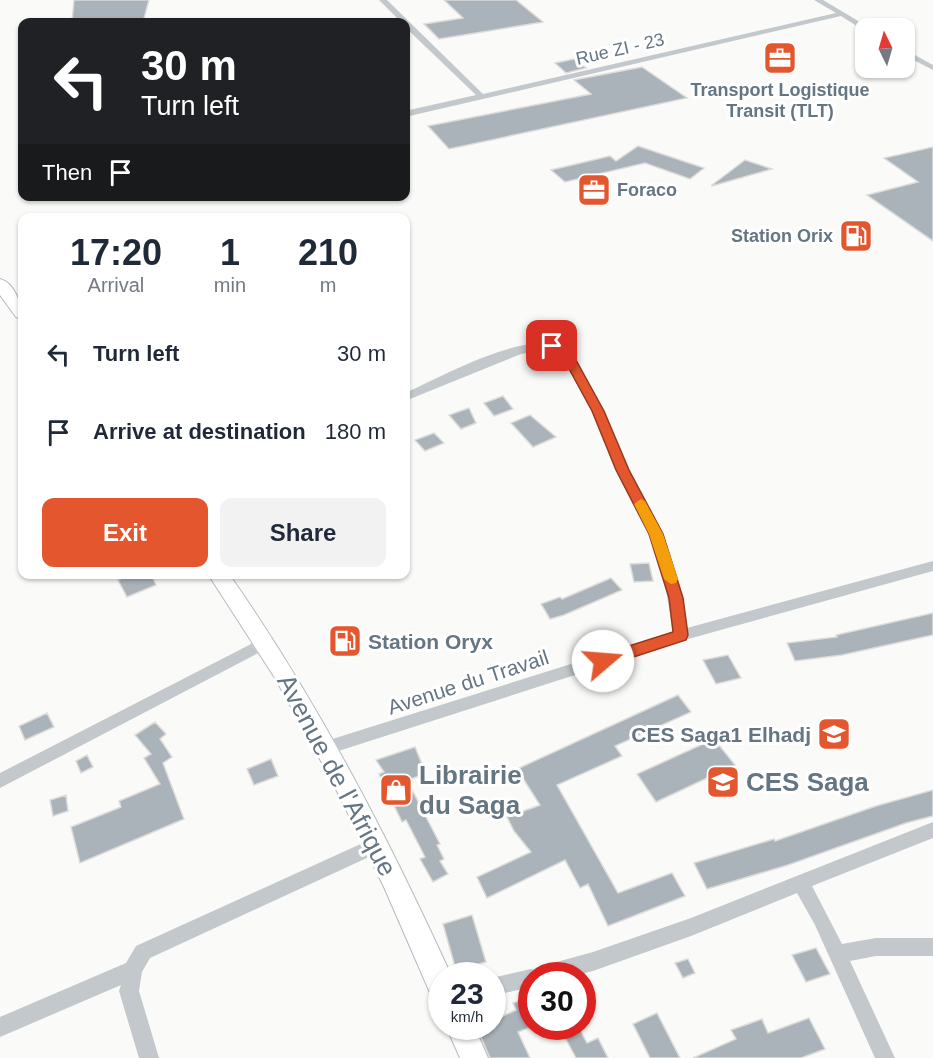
<!DOCTYPE html>
<style>
:root{--surface:#fff;--page:#f2f2f3;--text:#1f2937;--muted:#747a83;--accent:#e4572e}
body{margin:0;font-family:Arial,sans-serif;background:var(--page);color:var(--text);height:100vh;display:flex;flex-direction:column;font-size:22px;white-space:nowrap}
*{box-sizing:border-box;margin:0}
p{font-size:20px;color:var(--muted)}
.icon{flex:none;width:33px;height:33px;fill:none;stroke:currentColor;stroke-width:2;stroke-linecap:round;stroke-linejoin:round}
.map{position:relative;flex:1;overflow:hidden}
.drawer{position:absolute;left:18px;top:213px;width:392px;height:366px;display:flex;flex-direction:column;background:var(--surface);border-radius:12px;box-shadow:0 2px 4px #0004}
.drawer>*{flex:none}
.top-card{position:absolute;left:18px;top:18px;width:392px;height:183px;border-radius:12px;box-shadow:0 2px 4px #0004;background:#202124;color:#fff;overflow:hidden}
.needle{width:39px;rotate:355deg}
.controls{position:absolute;left:855px;top:18px;display:grid;gap:12px}
.controls a{display:grid;place-items:center;width:60px;height:60px;border-radius:12px;background:var(--surface);box-shadow:0 2px 4px #0004;font-size:30px}
.speed{position:absolute;left:428px;top:962px;display:flex;gap:12px;font-size:30px;font-weight:700;text-align:center}
.speed>*{display:grid;place-content:center;width:78px;height:78px;border-radius:50%;background:var(--surface);box-shadow:0 2px 4px #0004;line-height:1}
.speed small{font-size:15px;font-weight:400}
.speed .limit{border:9px solid #d22;background:#fff;color:#111}
.pin{position:absolute;display:grid;place-items:center;width:51px;height:51px;color:#fff;margin:-26px;border-radius:12px;box-shadow:0 3px 9px #0006}
.me{position:absolute;width:66px;margin:-33px;rotate:72deg;stroke-linejoin:round;filter:drop-shadow(0 0 4px #0008)}
.turn{display:flex;align-items:center;gap:21px;height:126px;padding:0 24px;font-size:27px}
.turn .icon{width:78px;height:78px;stroke-width:2.5}
.turn b{display:block;font-size:42px;line-height:51px}
.then{display:flex;align-items:center;height:57px;padding:0 24px;background:#0003;gap:12px;font-size:22px}
.eta{display:flex;justify-content:space-evenly;align-items:center;height:102px;text-align:center}
.eta b{font-size:36px;font-weight:700;line-height:42px}
.cta{display:flex;gap:12px;margin-top:auto;padding:12px 24px}
.cta a{flex:1;height:69px;border-radius:12px;background:var(--accent);color:#fff;font-size:24px;font-weight:700;line-height:69px;text-align:center}
.cta a+a{background:var(--page);color:var(--text)}
ul{padding:0;list-style:none}
li{display:flex;align-items:center;gap:18px;height:78px;padding:0 24px}
li div{flex:1}
li b{display:block;font-size:22px}
li em{font-style:normal}
.map>svg:first-child{display:block}
</style>
<div class="map">
<svg width="933" height="1058" viewBox="0 0 933 1058">
<rect width="100%" height="100%" fill="#fafaf8"/>
<path fill="#aab3b9" stroke="#dcdcda" stroke-width="1.5" d="M74 0H149L143 22H72Z
M444 0H516L543 22 439 39 424 24 463 18Z
M574 59 586 68 566 73 555 63Z
M642 67 687 98 449 149 428 126 591 94 574 80Z
M638 146 704 168 690 179 645 163 565 182 551 170 610 156 616 161Z
M933 147V241L867 195 918 182 884 158Z
M745 160 772 169 712 186V185Z
M503 396 513 409 494 416 484 403Z
M469 408 476 423 461 429 449 415Z
M530 415 556 437 533 447 511 423Z
M434 433 444 443 425 451 415 440Z
M649 563 653 581 634 582 630 564Z
M130 574H151L156 585 127 597 118 580Z
M611 578 622 590 564 615 550 619 541 604 560 597 562 599Z
M933 613V635L842 655 795 661 787 643 837 637 836 635Z
M728 655 741 678 716 684 703 660Z
M678 695 691 712 615 746 622 756 557 785 618 893 672 873 685 896 608 926 588 884 580 888 565 860 487 898 477 877 531 852 514 831 507 817 540 805 517 769Z
M47 713 54 727 25 740 19 726Z
M155 722 166 734 160 739 172 757 163 763 184 819 80 863 71 827 121 807 119 801 160 784 144 758 151 754 135 735Z
M714 739 735 765 656 802 637 774Z
M415 747 426 774 407 780 440 844 437 845 444 859 440 861 448 874 433 882 420 859 425 857 406 820 402 822 379 774 384 772 376 760Z
M87 755 93 767 81 773 76 761Z
M271 759 278 776 254 785 247 769Z
M933 790V816L906 823 788 865 707 889 694 863 774 839 775 841 876 806Z
M66 795 68 811 53 816 50 800Z
M472 915 486 962 456 970 443 924Z
M816 948 830 974 806 982 792 955Z
M688 959 695 973 683 978 675 963Z
M531 997V1027L518 1032 530 1058H490L477 1028 492 1026V1021L516 1010 513 1003Z
M657 1013 680 1058H650L633 1024Z
M809 1018 825 1049 801 1058H693L736 1039 731 1030 762 1019 768 1033Z
M559 1026H578L587 1043 598 1038 608 1058H576Z"/>
<g fill="none" stroke-linecap="round" stroke-linejoin="round">
<defs>
<path id="secondary" d="M0 279C15 283 22 305 22 319L16 317 0 295Z
M208 574H229C317 700 387 835 451 975H441V999L431 995 384 887 332 781 275 678Z
M446 1026H474L488 1058H460Z"/>
</defs>
<use href="#secondary" stroke="#b3babf" stroke-width="2"/>
<path fill="#c3c8cc" fill-rule="evenodd" d="M379 0H387L483 94 836 13 814 0H823L870 28 863 30 841 16 405 117V111L476 95 405 27V22H401Z
M904 49 933 65V70L904 55Z
M553 343 565 347 573 354 604 411 629 470 663 535 678 578 687 628 933 561V571L681 641 326 755 320 753 318 748 320 743 326 741 673 632 664 578 649 535 617 470 592 411 561 355 550 349 521 354 405 401V393C447 374 506 340 553 343Z
M265 637 270 639 272 643 270 647 0 788V773Z
M933 822V838L812 886 842 944 876 938H933V956H876L850 961 895 1058H875L815 925 797 893 691 936 593 971 576 975H531V987L492 996V978L531 969 535 970 542 966 593 952 691 918Z
M376 837 382 839 385 845 382 851 150 958 142 972 139 991 159 1058H139L119 991 121 985 0 1037V1017L126 963 136 946Z"/>
<use href="#secondary" fill="#fff" fill-rule="evenodd"/>
</g>
<path fill="#e4572e" stroke="#94391e" stroke-width="1.5" d="M552 343 565 346 571 351 604 411 629 470 663 534 683 598 688 635 686 640 603 667 597 665 595 661 597 656 673 632 669 598 649 534 616 470 592 411 562 356 546 346Z"/>
<path fill="#f59e0b" d="M641 499 645 501 663 534 678 579 676 583 671 584 664 579 649 534 634 504Z"/>
<defs>
<symbol id="office-square" viewBox="-11 -11 22 22"><rect x="-9" y="-9" width="18" height="18" rx="4" fill="#e4572e" stroke="#fff"/><path d="M-6-3h4V-5.5h4V-3h4V5H-6ZM-1-4.5V-3h2v-1.5ZM-6 0V1H6V0Z" fill="#fff"/></symbol>
<symbol id="fuel-square" viewBox="-11 -11 22 22"><rect x="-9" y="-9" width="18" height="18" rx="4" fill="#e4572e" stroke="#fff"/><path d="M-5.5-6h7V0h2V4h1.3V-2.5L3-4.5l.8-.8L6-3V5H2.5V1h-1V6h-7ZM-4.2-4.7v3.2H.2V-4.7Z" fill="#fff"/></symbol>
<symbol id="school-square" viewBox="-11 -11 22 22"><rect x="-9" y="-9" width="18" height="18" rx="4" fill="#e4572e" stroke="#fff"/><path d="M0-5L7-2L0 1L-7-2ZM-4 1L0 2.5L4 1V4Q0 6-4 4Z" fill="#fff"/></symbol>
<symbol id="shop-square" viewBox="-11 -11 22 22"><rect x="-9" y="-9" width="18" height="18" rx="4" fill="#e4572e" stroke="#fff"/><path d="M-5-2.5h2.3a2.7 3.5 0 0 1 5.4 0H5L5.5 6h-11ZM-1.5-2.5h3a1.5 2.3 0 0 0-3 0Z" fill="#fff"/></symbol>
</defs>
<g fill-rule="evenodd">
<use href="#office-square" x="761" y="39" width="38" height="38"/>
<use href="#office-square" x="575" y="171" width="38" height="38"/>
<use href="#fuel-square" x="837" y="217" width="38" height="38"/>
<use href="#fuel-square" x="326" y="622" width="38" height="38"/>
<use href="#school-square" x="815" y="715" width="38" height="38"/>
<use href="#school-square" x="704" y="763" width="38" height="38"/>
<use href="#shop-square" x="377" y="771" width="38" height="38"/>
</g>
<g text-anchor="middle" dominant-baseline="central" stroke-width="6" stroke-linejoin="round" paint-order="stroke">
<g font-size="18" fill="#657683" stroke="#fff">
<text transform="translate(620 49) rotate(-13)">Rue ZI - 23</text>
</g>
<g font-size="18" font-weight="bold" fill="#657683" stroke="#fff">
<text x="780" y="90">Transport Logistique<tspan x="780" dy="21">Transit (TLT)</tspan></text>
<text x="617" y="190" text-anchor="start">Foraco</text>
<text x="833" y="236" text-anchor="end">Station Orix</text>
</g>
<g font-size="21" font-weight="bold" fill="#657683" stroke="#fff" text-anchor="start">
<text x="368" y="641">Station Oryx</text>
<text x="811" y="734" text-anchor="end">CES Saga1 Elhadj</text>
</g>
<g font-size="21" fill="#657683" stroke="#fff">
<text transform="translate(468 682) rotate(-18)">Avenue du Travail</text>
</g>
<g font-size="26" fill="#657683" stroke="#fff">
<text transform="translate(337 775) rotate(62)">Avenue de l'Afrique</text>
</g>
<g font-size="26" font-weight="bold" fill="#657683" stroke="#fff" text-anchor="start">
<text x="419" y="775">Librairie<tspan x="419" dy="30">du Saga</tspan></text>
<text x="746" y="782">CES Saga</text>
</g>
</g>
</svg>
<div class="controls">
<a><svg class="needle" viewBox="-14 -14 28 28"><path d="M0-13l5 13h-10z" fill="#e53935"/><path d="M0 13l5-13h-10z" fill="#747a83"/></svg></a>
</div>
<div class="speed"><div>23<small>km/h</small></div><div class="limit">30</div></div>
<div class="pin" style="left:552px;top:346px;background:#d93025"><svg class="icon" aria-label="arrive" viewBox="0 0 24 24"><path d="M6 21V4h12l-3 4 3 4H6"/></svg></div>
<svg class="me" style="left:603px;top:661px" viewBox="-20 -20 40 40"><circle r="19" fill="#fff"/><path d="M0-13L10 11 0 6-10 11z" fill="#e4572e"/></svg>
<div class="top-card">
<div class="turn"><svg class="icon" aria-label="left" viewBox="0 0 24 24"><path d="M17 20v-9H6M10 6l-5 5 5 5"/></svg><div><b>30 m</b>Turn left</div></div>
<div class="then">Then<svg class="icon" aria-label="arrive" viewBox="0 0 24 24"><path d="M6 21V4h12l-3 4 3 4H6"/></svg></div>
</div>
<section class="drawer">
<div class="eta">
<div><b>17:20</b><p>Arrival</p></div>
<div><b>1</b><p>min</p></div>
<div><b>210</b><p>m</p></div>
</div>
<ul>
<li><svg class="icon" aria-label="left" viewBox="0 0 24 24"><path d="M17 20v-9H6M10 6l-5 5 5 5"/></svg><div><b>Turn left</b></div><em>30 m</em></li>
<li><svg class="icon" aria-label="arrive" viewBox="0 0 24 24"><path d="M6 21V4h12l-3 4 3 4H6"/></svg><div><b>Arrive at destination</b></div><em>180 m</em></li>
</ul>
<div class="cta"><a>Exit</a><a>Share</a></div>
</section>
</div>
